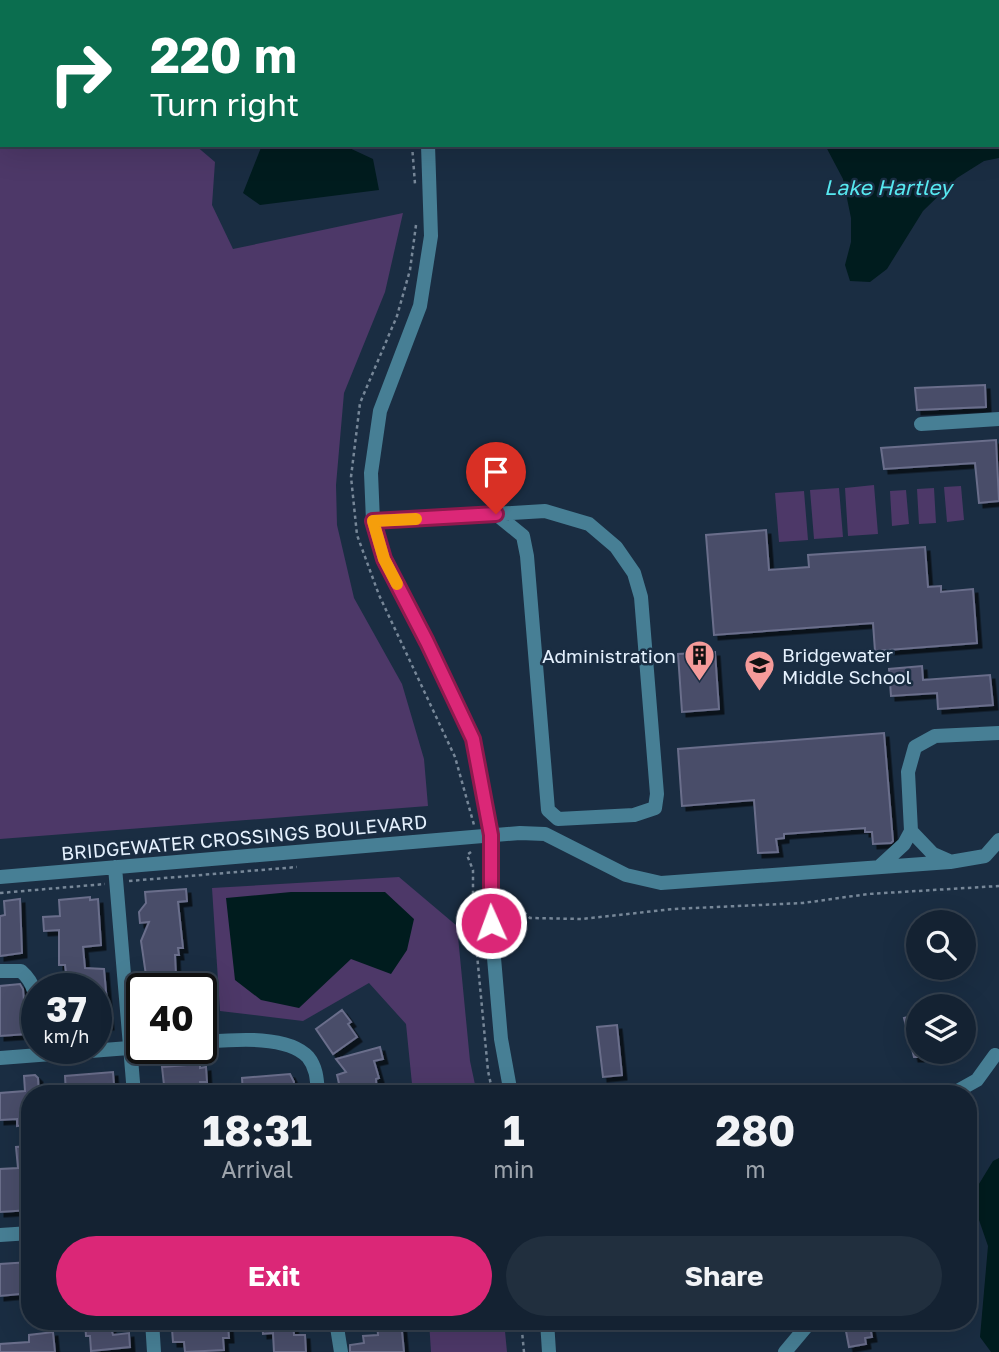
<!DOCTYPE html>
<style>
:root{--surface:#142232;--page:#212f3e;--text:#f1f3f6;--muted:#9da4ac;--line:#333f4d;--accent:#db2777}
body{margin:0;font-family:"Golos Text",sans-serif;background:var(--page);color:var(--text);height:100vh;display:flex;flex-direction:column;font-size:26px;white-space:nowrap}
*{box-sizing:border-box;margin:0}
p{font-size:23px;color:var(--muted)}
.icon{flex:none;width:38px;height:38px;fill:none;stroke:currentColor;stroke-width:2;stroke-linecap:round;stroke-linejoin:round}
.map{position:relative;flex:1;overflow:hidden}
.drawer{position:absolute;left:21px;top:1085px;width:956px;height:245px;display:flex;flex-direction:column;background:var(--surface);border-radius:28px;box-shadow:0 7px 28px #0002,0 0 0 2px var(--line)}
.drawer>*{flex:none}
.hud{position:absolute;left:0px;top:0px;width:999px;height:147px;box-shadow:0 7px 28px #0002,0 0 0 2px var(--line);background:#0b6e4f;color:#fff;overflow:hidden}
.controls{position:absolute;left:906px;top:910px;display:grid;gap:14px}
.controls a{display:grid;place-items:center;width:70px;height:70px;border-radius:50%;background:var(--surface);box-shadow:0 7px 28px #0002,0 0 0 2px var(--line);font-size:35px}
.speed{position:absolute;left:21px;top:973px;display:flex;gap:14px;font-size:35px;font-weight:700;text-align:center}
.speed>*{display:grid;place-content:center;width:91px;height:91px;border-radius:50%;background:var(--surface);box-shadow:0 7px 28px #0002,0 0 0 2px var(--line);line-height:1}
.speed small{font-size:18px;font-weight:400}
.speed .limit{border:4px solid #111;border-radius:10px;background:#fff;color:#111}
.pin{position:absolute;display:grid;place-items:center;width:60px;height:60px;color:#fff;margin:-72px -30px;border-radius:50% 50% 50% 0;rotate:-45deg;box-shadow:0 0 7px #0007}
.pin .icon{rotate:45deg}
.me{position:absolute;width:77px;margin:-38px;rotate:358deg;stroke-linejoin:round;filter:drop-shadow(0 0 5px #0008)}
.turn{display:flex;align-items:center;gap:24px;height:147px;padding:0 35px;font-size:32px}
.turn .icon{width:91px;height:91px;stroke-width:2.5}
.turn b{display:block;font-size:49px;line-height:60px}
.eta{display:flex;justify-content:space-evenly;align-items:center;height:119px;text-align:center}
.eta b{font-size:42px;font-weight:700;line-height:49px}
.primary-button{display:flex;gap:14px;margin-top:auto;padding:14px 35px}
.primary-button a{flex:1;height:80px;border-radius:42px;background:var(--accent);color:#fff;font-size:28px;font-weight:700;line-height:80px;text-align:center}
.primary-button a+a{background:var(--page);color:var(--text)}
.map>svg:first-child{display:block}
</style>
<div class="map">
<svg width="999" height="1352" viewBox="0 0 999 1352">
<defs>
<filter id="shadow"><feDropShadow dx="4.5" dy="4.5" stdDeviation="0" flood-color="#0009"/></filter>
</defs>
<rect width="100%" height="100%" fill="#1a2d42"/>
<path fill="#4d3868" d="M0 0H199L2 2V72Z
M0 87 2 145H195L215 162 212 205 233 249 403 213 385 292 344 393 336 485 337 525 354 598 402 684 424 759 428 806 0 839Z
M874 485 878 534 848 536 845 488Z
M961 486 964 520 947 522 944 487Z
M839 488 843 537 814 539 810 490Z
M934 488 936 523 919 524 917 489Z
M906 490 909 524 892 526 890 491Z
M804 491 808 540 779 542 775 493Z
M399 877 457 926 470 1061 477 1094H413L406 1024 369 983 303 1021 220 1011 212 888Z
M429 1321H504L507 1352H431Z"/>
<path fill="#001c1e" d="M754 0H999V158L984 161 957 178 923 211 887 269 870 282 850 281 845 265 851 242V218L843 179 825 145H998V2H753Z
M262 145H343L373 159 379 190 260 205 243 193Z
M291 892H385L414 919 407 950 391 974 351 959 299 1008 261 1000 235 980 226 898Z
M999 1158V1352H991L980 1337 988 1246 971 1197 993 1161Z"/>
<path fill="#494d69" stroke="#6a6e8b" stroke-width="2" filter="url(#shadow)" d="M985 385 986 407 917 410 915 388Z
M996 440 999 501 979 503 975 463 884 469 881 448Z
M766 530 769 570 809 567 808 555 925 547 928 587 941 586V592L973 589 977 643 875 651 873 623 714 635 706 535Z
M715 652 719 709 682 712 678 654Z
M922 666 923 680 990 675 993 705 938 709 937 693 891 696 889 669Z
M884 733 893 841 891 843 873 844 872 832H865V828L784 834V838L776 839 778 852 758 853 754 800 682 806 678 749Z
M186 889 187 901 178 902 183 948H178L179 955H175L176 975H180L181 989H148L141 941 149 922 140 923 139 912 146 903 145 892Z
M90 897V900L98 899 101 945 83 947 85 968 104 969 109 1025 96 1026V989H68L65 965H59V930L44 931 43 917 60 916 59 900Z
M20 899 22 953 0 956V916L5 915 4 901Z
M20 984 23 989 27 1034 0 1036V986Z
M342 1010 351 1022 348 1024 357 1037 333 1054 316 1029Z
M919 1014V1057H914L904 1018Z
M617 1025 622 1075 603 1077 597 1027Z
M380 1047 383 1059 374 1061 379 1078 376 1079 377 1094H346L345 1087 340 1088 337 1075 346 1072 336 1059Z
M200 1064V1068L206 1067 207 1082H200L201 1094H165L162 1067Z
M113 1072 114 1085 103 1086 104 1094H66L65 1076Z
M290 1074 294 1082 293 1088 274 1089V1094H243L242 1078Z
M35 1075 38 1078 39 1094H30V1124L17 1126V1119L0 1120V1093L25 1091 24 1076Z
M30 1146V1210L0 1212V1169L18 1168 16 1147Z
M30 1262V1293L0 1296V1264Z
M85 1321H109L113 1335 129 1333 130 1347 91 1351 90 1336H86Z
M262 1321H293L294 1335H305L306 1352H274L273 1333 263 1334Z
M377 1321H401L404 1352H350V1345L364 1343 363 1336 378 1335Z
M869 1321 872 1337 865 1338 866 1344 849 1347 845 1326Z
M228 1325 229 1338H223L224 1350 185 1352 184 1342H173L172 1329Z
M53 1332 55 1352H0V1344L29 1342V1335Z"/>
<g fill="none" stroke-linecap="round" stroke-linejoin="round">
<path stroke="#778798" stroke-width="2.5" stroke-dasharray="3.5 3.5" stroke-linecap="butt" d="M406 2V0
M412 145 415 184
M416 225 410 270 397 316 360 403 351 477 357 535 379 595 455 757 474 825
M471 852 467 855 473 870V912L488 1071 493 1094
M129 881 297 867
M0 893 105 884
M514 902 530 918 582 919 673 909 803 903 868 894 999 886
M521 1321 524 1352"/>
<path stroke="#477f95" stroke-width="14" d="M422 2V0
M428 145 431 236 420 306 380 411 371 473 373 521 384 559 427 642 473 739 485 796 491 835V923L501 1039 511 1094
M921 424 999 419
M373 521 545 511 589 524 616 547 634 573 641 597 657 794 655 808 634 815 558 819 548 810 527 556 523 536 496 514
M911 831 933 854 949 861
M115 867 134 1094
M879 867 904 844 911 831 908 772 915 747 935 736 999 733
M0 877 520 833 545 834 626 875 661 883 950 862 985 856 999 840
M0 971H21C37 985 36 1000 37 1020
M201 1042C230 1040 287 1034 308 1057 317 1068 317 1081 318 1094
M0 1058 142 1047
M952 1094 977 1080 995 1055
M0 1235 30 1233
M152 1321 154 1352
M336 1321 341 1352
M547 1321 549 1352
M785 1352 811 1321"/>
</g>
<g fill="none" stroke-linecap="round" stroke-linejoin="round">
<defs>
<path id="route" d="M491 923V835L473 739 427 642 384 559 373 521 496 514"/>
</defs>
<use href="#route" stroke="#8e194d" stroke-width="18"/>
<use href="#route" stroke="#db2777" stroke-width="12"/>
<path stroke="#f59e0b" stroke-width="12" d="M397 584 384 559 373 521 416 519"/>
</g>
<defs>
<symbol id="building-pin" viewBox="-11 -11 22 30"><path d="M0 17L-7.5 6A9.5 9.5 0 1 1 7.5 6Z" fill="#f59b9a" stroke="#1a2d42"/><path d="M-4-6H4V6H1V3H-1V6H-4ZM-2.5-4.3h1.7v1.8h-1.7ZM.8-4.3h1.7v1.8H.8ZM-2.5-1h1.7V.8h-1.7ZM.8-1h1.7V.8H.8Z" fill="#111"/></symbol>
<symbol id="school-pin" viewBox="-11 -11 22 30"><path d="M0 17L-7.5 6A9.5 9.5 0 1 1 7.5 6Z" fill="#f59b9a" stroke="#1a2d42"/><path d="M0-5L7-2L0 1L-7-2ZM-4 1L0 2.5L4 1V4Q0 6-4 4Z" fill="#111"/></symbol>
</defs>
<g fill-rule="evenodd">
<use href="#building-pin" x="682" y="638" width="35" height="47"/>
<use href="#school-pin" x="742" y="648" width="35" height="47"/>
</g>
<g text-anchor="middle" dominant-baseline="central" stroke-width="5" stroke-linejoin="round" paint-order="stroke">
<g font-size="19" fill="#e4f0fd" stroke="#1a2d42" text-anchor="start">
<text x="782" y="654">Bridgewater<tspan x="782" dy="22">Middle School</tspan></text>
<text x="676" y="655" text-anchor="end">Administration</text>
</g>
<g font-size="19" fill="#e4f0fd" stroke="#1a2d42">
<text transform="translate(244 837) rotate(-5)">BRIDGEWATER CROSSINGS BOULEVARD</text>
</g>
<g font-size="21" font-style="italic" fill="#57e8f0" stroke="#1a2d42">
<text x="888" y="187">Lake Hartley</text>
</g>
</g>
</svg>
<div class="controls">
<a><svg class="icon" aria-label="search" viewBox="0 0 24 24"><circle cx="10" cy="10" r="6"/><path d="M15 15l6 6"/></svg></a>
<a><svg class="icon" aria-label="layers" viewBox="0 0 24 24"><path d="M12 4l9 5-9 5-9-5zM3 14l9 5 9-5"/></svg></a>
</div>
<div class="speed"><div>37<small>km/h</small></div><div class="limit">40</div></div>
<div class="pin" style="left:496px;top:514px;background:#d93025"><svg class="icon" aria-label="arrive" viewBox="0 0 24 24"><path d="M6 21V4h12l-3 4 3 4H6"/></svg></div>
<svg class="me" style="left:491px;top:923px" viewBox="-20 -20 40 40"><circle r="17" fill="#db2777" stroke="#fff" stroke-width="3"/><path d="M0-11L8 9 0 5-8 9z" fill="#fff"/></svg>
<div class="hud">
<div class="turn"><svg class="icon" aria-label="right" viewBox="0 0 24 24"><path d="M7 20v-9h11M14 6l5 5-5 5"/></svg><div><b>220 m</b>Turn right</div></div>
</div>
<section class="drawer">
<div class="eta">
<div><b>18:31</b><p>Arrival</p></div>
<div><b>1</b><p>min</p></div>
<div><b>280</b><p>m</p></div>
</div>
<div class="primary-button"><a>Exit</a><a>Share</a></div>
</section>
</div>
